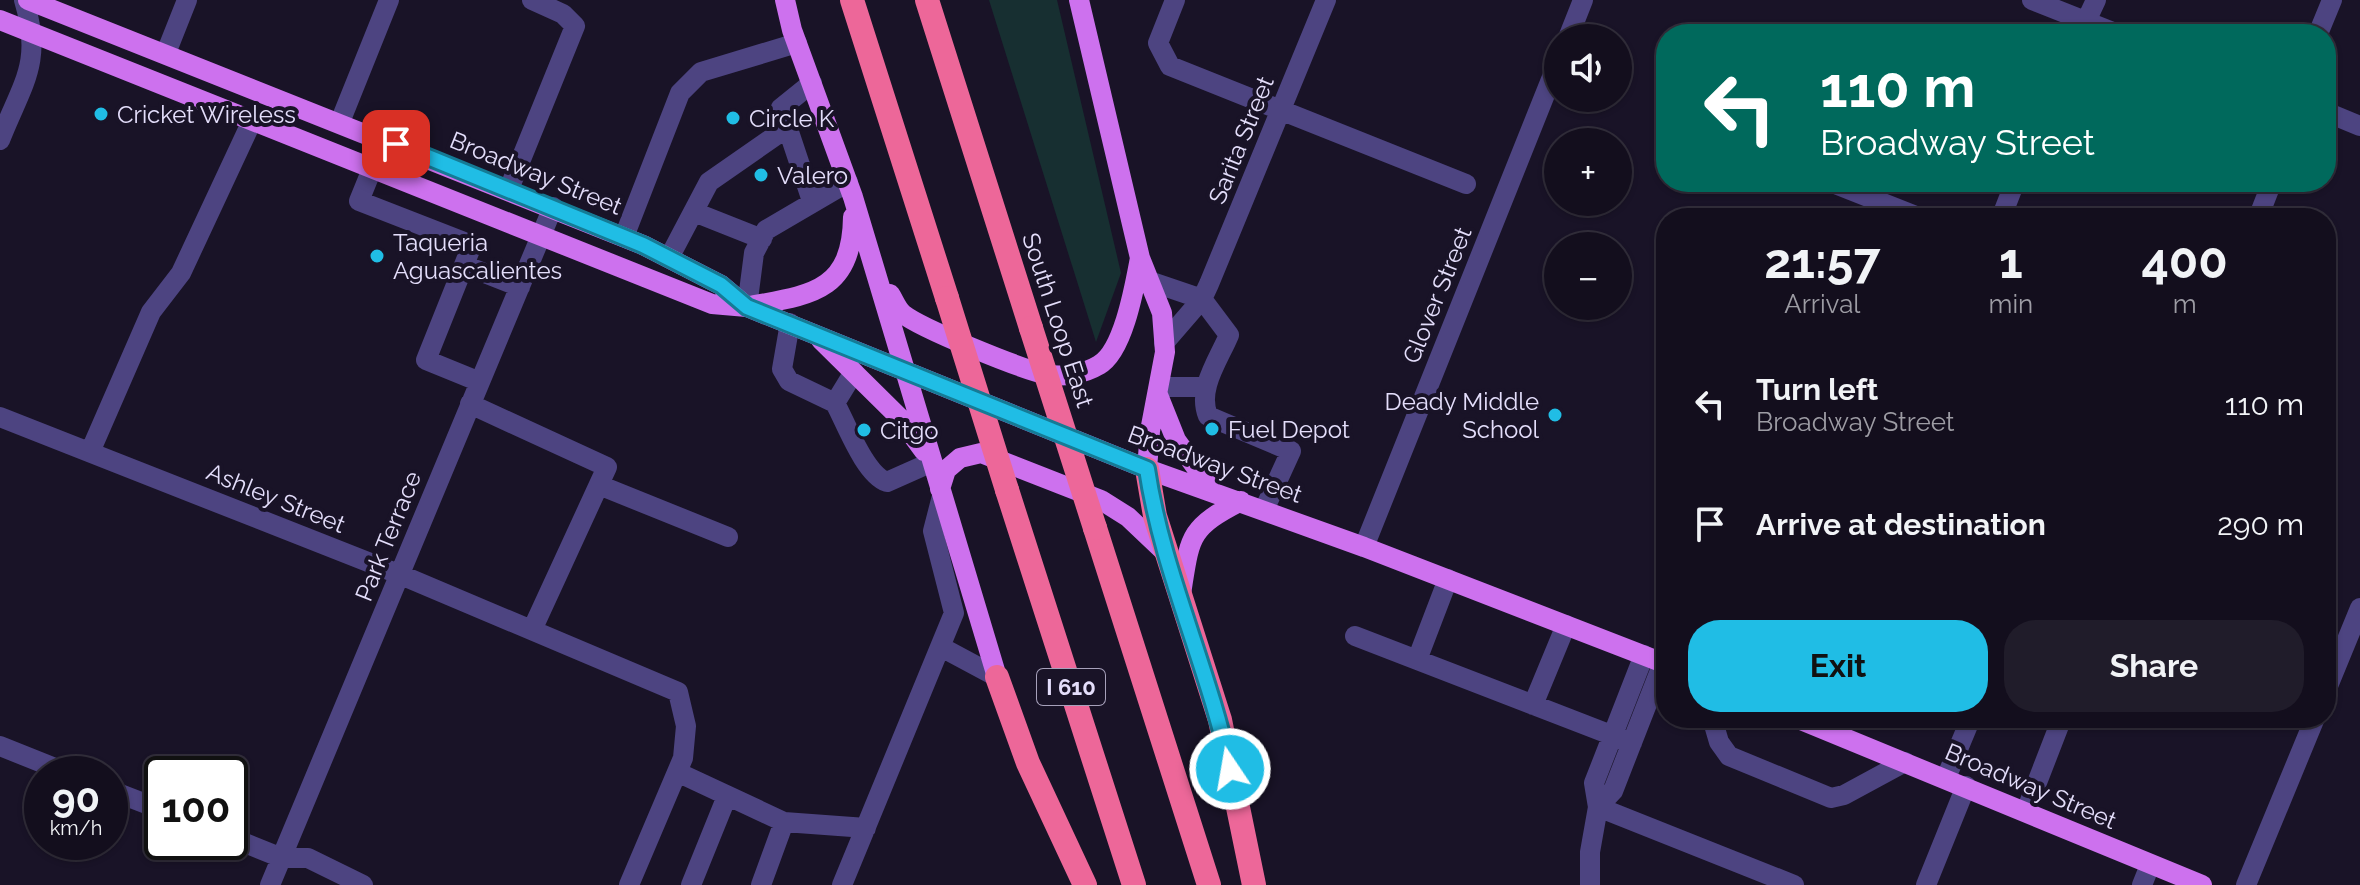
<!DOCTYPE html>
<meta charset="utf-8">
<style>
:root{--surface:#130e1d;--page:#201c2a;--text:#f1f3f6;--muted:#9d9ca4;--line:#322e3b;--accent:#20bde5}
body{margin:0;font-family:Raleway,sans-serif;background:var(--page);color:var(--text);height:100vh;display:flex;flex-direction:column;font-size:30px;white-space:nowrap}
*{box-sizing:border-box;margin:0}
p{font-size:26px;color:var(--muted)}
.icon{flex:none;width:44px;height:44px;fill:none;stroke:currentColor;stroke-width:2;stroke-linecap:round;stroke-linejoin:round}
.map{position:relative;flex:1;overflow:hidden}
.side{position:absolute;left:1656px;top:208px;width:680px;height:520px;display:flex;flex-direction:column;background:var(--surface);border-radius:32px;box-shadow:0 2px 6px #0004,0 0 0 2px var(--line)}
.side>*{flex:none}
.guide{position:absolute;left:1656px;top:24px;width:680px;height:168px;border-radius:32px;box-shadow:0 2px 6px #0004,0 0 0 2px var(--line);background:#00695c;color:#fff;overflow:hidden}
.tools{position:absolute;left:1544px;top:24px;display:grid;gap:16px}
.tools a{display:grid;place-items:center;width:88px;height:88px;border-radius:50%;background:var(--surface);box-shadow:0 2px 6px #0004,0 0 0 2px var(--line);font-size:40px}
.speed{position:absolute;left:24px;top:756px;display:flex;gap:16px;font-size:40px;font-weight:700;text-align:center}
.speed>*{display:grid;place-content:center;width:104px;height:104px;border-radius:50%;background:var(--surface);box-shadow:0 2px 6px #0004,0 0 0 2px var(--line);line-height:1}
.speed small{font-size:20px;font-weight:400}
.speed .limit{border:4px solid #111;border-radius:12px;background:#fff;color:#111}
.pin{position:absolute;display:grid;place-items:center;width:68px;height:68px;color:#fff;margin:-34px;border-radius:16px;box-shadow:0 4px 12px #0006}
.me{position:absolute;width:88px;margin:-44px;rotate:348deg;stroke-linejoin:round;filter:drop-shadow(0 0 6px #0008)}
.turn{display:flex;align-items:center;gap:28px;height:168px;padding:0 32px;font-size:36px}
.turn .icon{width:104px;height:104px;stroke-width:2.5}
.turn b{display:block;font-size:56px;line-height:68px}
.eta{display:flex;justify-content:space-evenly;align-items:center;height:136px;text-align:center}
.eta b{font-size:48px;font-weight:700;line-height:56px}
.button{display:flex;gap:16px;margin-top:auto;padding:16px 32px}
.button a{flex:1;height:92px;border-radius:32px;background:var(--accent);color:#111;font-size:32px;font-weight:700;line-height:92px;text-align:center}
.button a+a{background:var(--page);color:var(--text)}
ul{padding:0;list-style:none}
li{display:flex;align-items:center;gap:24px;height:120px;padding:0 32px}
li div{flex:1}
li b{display:block;font-size:30px}
li em{font-style:normal}
.map>svg:first-child{display:block}
</style>
<div class="map">
<svg width="2360" height="885" viewBox="0 0 2360 885">
<rect width="100%" height="100%" fill="#191327"/>
<path fill="#172f31" d="M989 0H1057L1121 273 1096 342Z"/>
<g fill="none" stroke-linecap="round" stroke-linejoin="round">
<path stroke="#4d4481" stroke-width="20" d="M1175 0 1158 43 1170 66 1466 184
M2032 0 2118 34
M2081 32 2096 0
M2318 34 2332 0
M1568 38 1583 0
M166 53 187 0
M812 83 781 108 812 201
M2326 112 2360 126
M340 122 389 0
M0 140C23 82 43 63 24 0
M372 169 359 201 472 245 464 265 520 287
M1830 182 1921 218
M509 189 575 26 563 14 532 0
M694 212 762 239
M2001 218 2015 182
M2258 218 2272 182
M624 237 680 93 701 72 797 43
M669 258 709 182 788 127
M464 265 426 360 480 382
M1149 281 1202 299
M1202 299 1229 335C1218 361 1197 389 1208 416L1291 451 1264 510
M747 307 754 253 766 230 848 182
M790 323 782 369 789 381 835 403C846 423 865 475 887 482L932 462
M1164 343 1202 299 1209 284 1326 0
M1159 387H1205
M835 403 854 372
M470 404 607 467 532 630
M0 417 401 575 678 692 686 726 683 758 629 885
M90 452 151 312 181 273 252 121
M599 485 728 537
M1364 547 1558 62
M1355 636 1632 743
M941 647 997 677
M1417 660 1448 579
M2326 691 2360 608
M1533 705 1566 625
M1712 718 1719 742 1729 756 1831 798 1844 795 1905 762
M0 746 70 774
M677 772 784 822 866 828
M1946 778 1971 718
M110 790 162 810
M1598 807 1794 885
M1598 807 1613 791 1663 663
M2026 811 2062 718
M230 837 282 858H308L363 885
M270 885 553 207
M691 885 727 796
M761 885 784 822
M842 885 954 613 933 531 942 496
M1590 885V852L1598 807 1594 783 1644 655
M1926 885 1966 786
M2142 885 2150 865
M2246 885 2315 718"/>
<path stroke="#cd71ee" stroke-width="20" d="M28 0 643 245 721 285 747 307
M785 0 792 30 853 197 997 677
M1079 0 1140 258 1162 313 1165 352 1150 431 1147 469
M0 20 712 304 747 307 1147 469 1364 547 1666 664
M890 294C894 300 897 309 903 314 922 329 1021 369 1045 374 1062 378 1084 374 1099 365 1124 351 1135 284 1140 258
M750 306C810 295 852 292 853 217
M821 340 899 417 924 451
M1158 395 1176 440 1213 491
M940 489 946 470 960 458 981 453 1101 500 1128 517 1167 554
M1181 594C1190 537 1188 528 1241 501
M1796 718 2202 885"/>
<path stroke="#ed6799" stroke-width="24" d="M852 0 947 298
M927 0 1031 328
M1147 469 1155 516 1220 720 1254 885
M1007 490 1134 885
M1095 528 1209 885
M997 677 1028 763 1085 885"/>
<path stroke="#ed6799" stroke-width="24" d="M947 298 1007 490
M1031 328 1095 528"/>
</g>
<g fill="none" stroke-linecap="round" stroke-linejoin="round">
<defs>
<path id="route" d="M396 144 643 245 721 285 747 307 1147 469C1162 571 1209 668 1230 769"/>
</defs>
<use href="#route" stroke="#157b95" stroke-width="20"/>
<use href="#route" stroke="#20bde5" stroke-width="14"/>
</g>
<g fill="#20bde5" stroke="#191327" stroke-width="3">
<circle cx="101" cy="114" r="8"/>
<circle cx="733" cy="118" r="8"/>
<circle cx="761" cy="175" r="8"/>
<circle cx="377" cy="256" r="8"/>
<circle cx="1555" cy="415" r="8"/>
<circle cx="1212" cy="429" r="8"/>
<circle cx="864" cy="430" r="8"/>
</g>
<g text-anchor="middle" dominant-baseline="central" stroke-width="8" stroke-linejoin="round" paint-order="stroke">
<rect fill="#191327" stroke="#a7a1bb" stroke-width="2" x="1037" y="669" width="68" height="36" rx="6"/>
<g font-size="22" font-weight="bold" fill="#e4defb">
<text x="1071" y="687">I 610</text>
</g>
<g font-size="24" fill="#e4defb" stroke="#191327" text-anchor="start">
<text x="117" y="114">Cricket Wireless</text>
<text x="749" y="118">Circle K</text>
<text x="777" y="175">Valero</text>
<text x="393" y="242">Taqueria<tspan x="393" dy="28">Aguascalientes</tspan></text>
<text x="1539" y="401" text-anchor="end">Deady Middle<tspan x="1539" dy="28">School</tspan></text>
<text x="1228" y="429">Fuel Depot</text>
<text x="880" y="430">Citgo</text>
</g>
<g font-size="24" fill="#e4defb" stroke="#191327">
<text transform="translate(1241 140) rotate(-68)">Sarita Street</text>
<text transform="translate(536 173) rotate(22)">Broadway Street</text>
<text transform="translate(1437 295) rotate(-68)">Glover Street</text>
<text transform="translate(1058 320) rotate(72)">South Loop East</text>
<text transform="translate(1215 464) rotate(20)">Broadway Street</text>
<text transform="translate(276 498) rotate(22)">Ashley Street</text>
<text transform="translate(388 536) rotate(-68)">Park Terrace</text>
<text transform="translate(2031 786) rotate(23)">Broadway Street</text>
</g>
</g>
</svg>
<div class="tools">
<a><svg class="icon" aria-label="sound" viewBox="0 0 24 24"><path d="M4 9h4l5-4v14l-5-4H4zM17 9q2 3 0 6"/></svg></a>
<a>+</a>
<a>−</a>
</div>
<div class="speed"><div>90<small>km/h</small></div><div class="limit">100</div></div>
<div class="pin" style="left:396px;top:144px;background:#d93025"><svg class="icon" aria-label="arrive" viewBox="0 0 24 24"><path d="M6 21V4h12l-3 4 3 4H6"/></svg></div>
<svg class="me" style="left:1230px;top:769px" viewBox="-20 -20 40 40"><circle r="17" fill="#20bde5" stroke="#fff" stroke-width="3"/><path d="M0-11L8 9 0 5-8 9z" fill="#fff"/></svg>
<div class="guide">
<div class="turn"><svg class="icon" aria-label="left" viewBox="0 0 24 24"><path d="M17 20v-9H6M10 6l-5 5 5 5"/></svg><div><b>110 m</b>Broadway Street</div></div>
</div>
<section class="side">
<div class="eta">
<div><b>21:57</b><p>Arrival</p></div>
<div><b>1</b><p>min</p></div>
<div><b>400</b><p>m</p></div>
</div>
<ul>
<li><svg class="icon" aria-label="left" viewBox="0 0 24 24"><path d="M17 20v-9H6M10 6l-5 5 5 5"/></svg><div><b>Turn left</b><p>Broadway Street</p></div><em>110 m</em></li>
<li><svg class="icon" aria-label="arrive" viewBox="0 0 24 24"><path d="M6 21V4h12l-3 4 3 4H6"/></svg><div><b>Arrive at destination</b></div><em>290 m</em></li>
</ul>
<div class="button"><a>Exit</a><a>Share</a></div>
</section>
</div>
